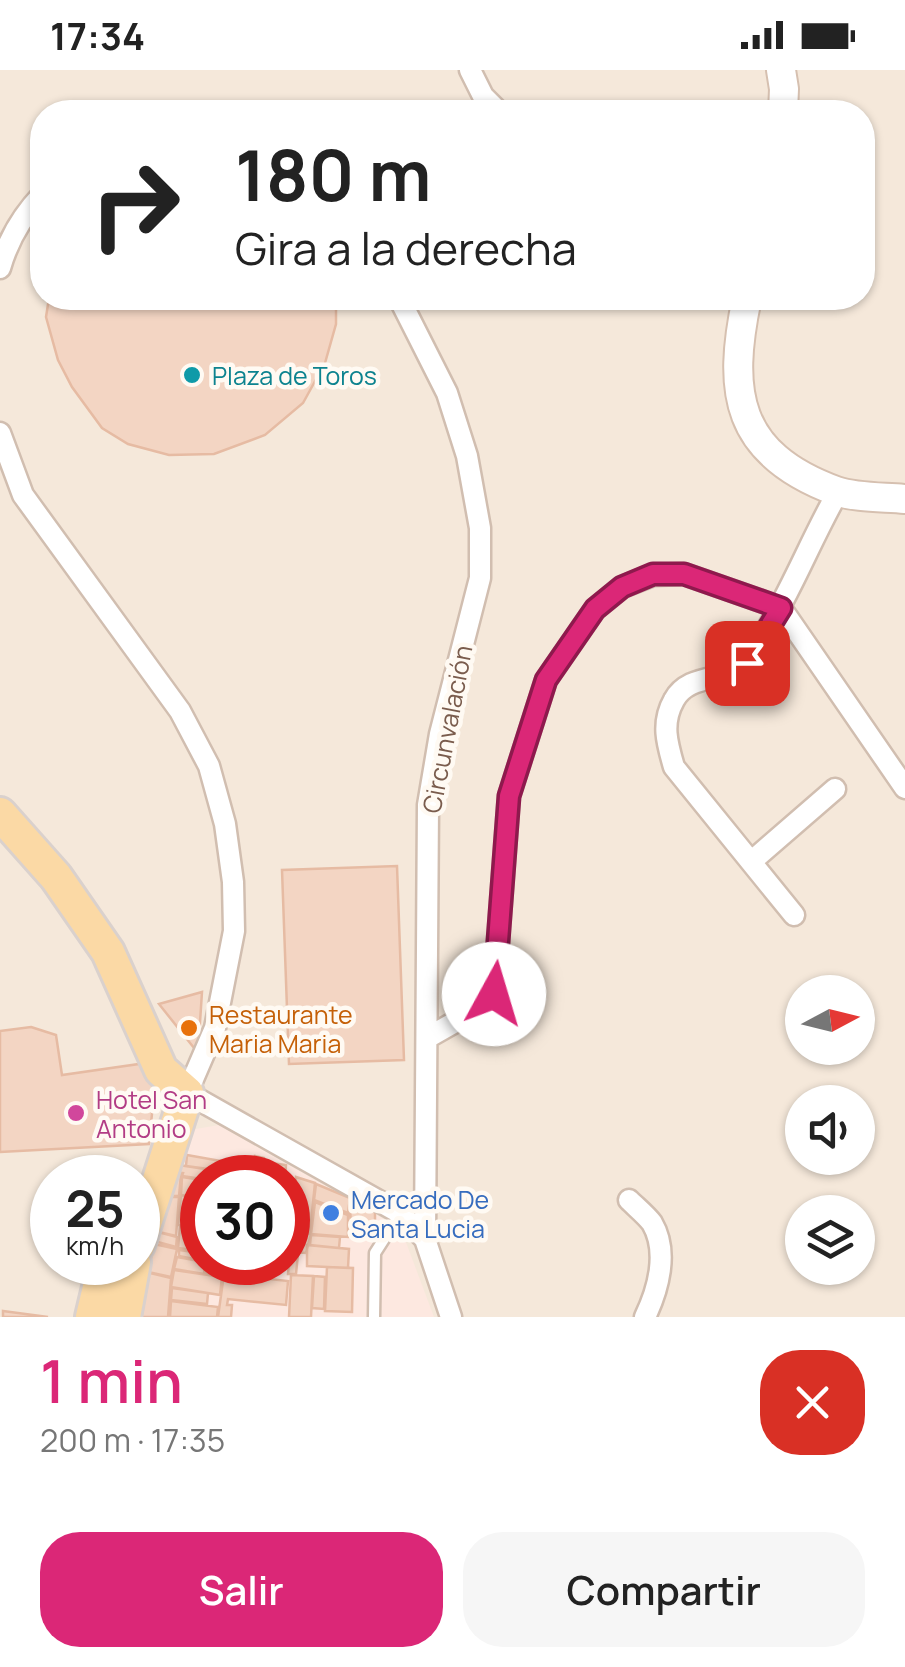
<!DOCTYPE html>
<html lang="es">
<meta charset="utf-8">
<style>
:root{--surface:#fff;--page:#f6f6f6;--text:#222;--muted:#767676;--accent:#db2777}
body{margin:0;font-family:Manrope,sans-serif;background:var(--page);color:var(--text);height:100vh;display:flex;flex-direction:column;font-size:38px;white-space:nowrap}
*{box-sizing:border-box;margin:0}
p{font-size:32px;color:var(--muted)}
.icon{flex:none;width:55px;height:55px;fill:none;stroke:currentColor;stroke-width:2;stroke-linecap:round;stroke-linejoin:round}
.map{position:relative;height:1247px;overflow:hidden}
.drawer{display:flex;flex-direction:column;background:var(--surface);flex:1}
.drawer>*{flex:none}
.top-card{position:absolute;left:30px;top:30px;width:845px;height:210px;border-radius:40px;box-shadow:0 2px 8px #0004;background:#fff;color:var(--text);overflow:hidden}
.needle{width:65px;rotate:83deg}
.controls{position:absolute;left:785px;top:905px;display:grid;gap:20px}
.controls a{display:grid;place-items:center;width:90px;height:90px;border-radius:50%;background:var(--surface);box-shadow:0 2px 8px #0004;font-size:50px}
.speed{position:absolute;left:30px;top:1085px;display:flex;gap:20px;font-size:50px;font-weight:700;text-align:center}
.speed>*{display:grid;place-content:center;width:130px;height:130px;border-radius:50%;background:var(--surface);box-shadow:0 2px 8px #0004;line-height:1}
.speed small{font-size:25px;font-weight:400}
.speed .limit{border:15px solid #d22;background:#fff;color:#111}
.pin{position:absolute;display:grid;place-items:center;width:85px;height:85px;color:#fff;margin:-42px;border-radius:20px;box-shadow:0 5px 15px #0006}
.me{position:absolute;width:110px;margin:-55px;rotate:6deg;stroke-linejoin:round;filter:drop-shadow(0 0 8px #0008)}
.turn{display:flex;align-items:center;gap:35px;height:210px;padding:0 40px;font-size:45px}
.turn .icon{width:130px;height:130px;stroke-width:2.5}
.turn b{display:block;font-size:70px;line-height:85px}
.round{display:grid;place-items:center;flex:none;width:105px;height:105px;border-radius:40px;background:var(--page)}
.summary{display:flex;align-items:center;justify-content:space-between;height:170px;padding:0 40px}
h1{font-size:60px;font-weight:600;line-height:75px;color:var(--accent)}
.primary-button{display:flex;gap:20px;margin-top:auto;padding:20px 40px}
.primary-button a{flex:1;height:115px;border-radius:40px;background:var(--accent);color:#fff;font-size:40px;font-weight:600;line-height:115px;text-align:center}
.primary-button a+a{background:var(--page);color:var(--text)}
.status{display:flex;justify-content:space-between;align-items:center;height:70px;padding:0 50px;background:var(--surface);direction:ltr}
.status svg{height:28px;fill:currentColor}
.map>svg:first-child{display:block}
</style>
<div class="status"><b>17:34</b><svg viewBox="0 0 49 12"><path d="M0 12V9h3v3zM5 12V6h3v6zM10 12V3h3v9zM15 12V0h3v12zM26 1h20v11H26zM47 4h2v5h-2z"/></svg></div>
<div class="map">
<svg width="905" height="1247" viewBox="0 0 905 1247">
<rect width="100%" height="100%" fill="#fdf6ec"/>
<path fill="#f5e8da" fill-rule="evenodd" d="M0 0H905V1247H0ZM42 42H862V228H42ZM802 922H858V978H802ZM802 1032H858V1088H802ZM52 1108H138V1192H52ZM202 1108H288V1192H202ZM802 1142H858V1198H802Z"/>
<path fill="#fde8e0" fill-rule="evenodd" d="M219 1055 401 1159 434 1247H136L137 1230 163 1127 190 1060ZM202 1108H288V1192H202Z"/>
<path fill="#f3d5c3" stroke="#e6bba3" stroke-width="2.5" d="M49 228H336V254L325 293 303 333 265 365 214 384 169 385 128 374 102 358 72 317 58 290 46 247Z
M397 796 404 990 289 994 282 800Z
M202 922 198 983 159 934Z
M31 957 56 965 62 1005 153 992 155 1013 149 1074 0 1082V961Z
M187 1085 232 1093 231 1102 186 1096Z
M255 1086 264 1088V1092L286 1095 285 1108H254Z
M172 1094 232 1103 233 1094 246 1096 245 1108 202 1109 182 1106 183 1103 171 1102Z
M171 1102 181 1104 179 1126H167Z
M182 1107 202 1110V1128L181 1125Z
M296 1107 315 1113 310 1162H292Z
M288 1110H293L290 1138H288Z
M316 1114 350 1128 348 1143 314 1130Z
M181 1125 202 1129V1159L178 1155Z
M166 1127H179L176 1166 159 1162Z
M315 1132 348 1145V1167L311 1164Z
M350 1138H375V1155H351Z
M180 1156 202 1160V1181L178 1178Z
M366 1156V1165H351L350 1157Z
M158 1162 177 1167 176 1177 154 1171Z
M292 1163 311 1164 306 1183 292 1182Z
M311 1165 340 1167 339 1178 310 1175Z
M154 1174 177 1179 171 1207 148 1202Z
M307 1175 349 1179 348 1198 307 1196Z
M179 1180 194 1182V1189L179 1186Z
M290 1183 298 1184 296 1204H288Z
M177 1187 205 1192 204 1204 174 1199Z
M214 1192H268L266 1207 225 1202 226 1194Z
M205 1193 225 1195 223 1206 205 1203Z
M327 1197 353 1198 352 1242 325 1241Z
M174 1200 222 1207 220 1225 171 1217Z
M146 1202 171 1208 168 1247H140Z
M224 1204 288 1211 286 1235 228 1229 227 1235H232L231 1247H218Z
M291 1205 313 1206 311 1247H289Z
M314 1206 325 1207 324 1239 312 1238Z
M172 1218 208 1223 207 1234 171 1230Z
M171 1231 218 1237 217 1247H170Z
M3 1241 48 1247H3Z"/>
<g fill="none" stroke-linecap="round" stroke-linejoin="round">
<defs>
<path id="lane" d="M374 1247 375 1183 400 1144"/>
<path id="street" d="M470 0 483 26 499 42
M0 198C8 170 22 146 42 125
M399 228 447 323 467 386 480 458V508L440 664 428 735 425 1169
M0 363 23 425 180 641 209 696 225 754 233 812 234 861 215 958 187 1023 400 1143 425 1169 451 1247
M781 538 905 718
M752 791 835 719
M794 845 674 697C667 673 661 653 674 630 689 602 727 613 747 593 754 586 758 574 763 566 792 520 811 469 838 422
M427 968 485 935 494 924 509 726 546 610 595 539 622 517 653 505 684 504 781 538
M629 1130C636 1137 646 1145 652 1153 669 1182 658 1220 645 1247"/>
<path id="secondary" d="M781 0 784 19 783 42
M747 228C727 322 735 384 836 421 856 428 883 427 905 429"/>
<path id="primary" d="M0 744 56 807 108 882 161 1000 187 1023
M138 1175 187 1023
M92 1247 105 1192
M124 1247 134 1192"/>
</defs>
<use href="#lane" stroke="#d1beb0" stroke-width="15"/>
<use href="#street" stroke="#d1beb0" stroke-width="25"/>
<use href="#secondary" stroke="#d6c0b0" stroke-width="32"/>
<use href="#primary" stroke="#dad1cd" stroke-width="38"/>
<use href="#lane" stroke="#fff" stroke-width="10"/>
<use href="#street" stroke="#fff" stroke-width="20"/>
<use href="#secondary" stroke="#fff" stroke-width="28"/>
<use href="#primary" stroke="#fbd9a5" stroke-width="32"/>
</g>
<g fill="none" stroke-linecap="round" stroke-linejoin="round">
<defs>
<path id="route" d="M494 924 509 726 546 610 595 539 622 517 653 504H684L781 538 747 593"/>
</defs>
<use href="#route" stroke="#8e194d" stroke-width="25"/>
<use href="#route" stroke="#db2777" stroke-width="18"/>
</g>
<circle fill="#0f9aa8" stroke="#fffaf3" stroke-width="4" cx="192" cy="305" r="10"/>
<circle fill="#e8710a" stroke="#fffaf3" stroke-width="4" cx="189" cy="958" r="10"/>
<circle fill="#d1479c" stroke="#fffaf3" stroke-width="4" cx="76" cy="1043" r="10"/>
<circle fill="#3f7fe0" stroke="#fffaf3" stroke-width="4" cx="331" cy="1143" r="10"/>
<g text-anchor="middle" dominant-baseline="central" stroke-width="9" stroke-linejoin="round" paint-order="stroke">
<g font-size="25" fill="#0d838f" stroke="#fffaf3" text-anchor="start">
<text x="212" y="305">Plaza de Toros</text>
</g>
<g font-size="25" fill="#7a5c4d" stroke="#fffaf3">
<text transform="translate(447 659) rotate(-79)">Circunvalación</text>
</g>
<g font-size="25" fill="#c56008" stroke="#fffaf3" text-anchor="start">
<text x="209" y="944">Restaurante<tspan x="209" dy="29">Maria Maria</tspan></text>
</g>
<g font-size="25" fill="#b23c85" stroke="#fffaf3" text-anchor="start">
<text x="96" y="1029">Hotel San<tspan x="96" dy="29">Antonio</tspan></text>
</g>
<g font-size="25" fill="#366cbe" stroke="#fffaf3" text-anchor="start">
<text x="351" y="1129">Mercado De<tspan x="351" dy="29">Santa Lucia</tspan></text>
</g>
</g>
</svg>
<div class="controls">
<a><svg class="needle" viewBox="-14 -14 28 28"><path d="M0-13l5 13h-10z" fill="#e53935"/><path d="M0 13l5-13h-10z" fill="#767676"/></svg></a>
<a><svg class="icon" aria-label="sound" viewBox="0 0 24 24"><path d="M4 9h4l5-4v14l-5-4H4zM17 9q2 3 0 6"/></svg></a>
<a><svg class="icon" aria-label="layers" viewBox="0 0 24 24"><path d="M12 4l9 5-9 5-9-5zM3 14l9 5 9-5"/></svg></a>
</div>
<div class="speed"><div>25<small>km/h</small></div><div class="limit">30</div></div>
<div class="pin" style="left:747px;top:593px;background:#d93025"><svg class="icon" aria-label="arrive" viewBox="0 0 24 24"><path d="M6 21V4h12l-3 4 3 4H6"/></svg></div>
<svg class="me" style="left:494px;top:924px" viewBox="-20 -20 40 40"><circle r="19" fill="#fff"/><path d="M0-13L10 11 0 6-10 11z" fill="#db2777"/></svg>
<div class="top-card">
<div class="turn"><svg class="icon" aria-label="right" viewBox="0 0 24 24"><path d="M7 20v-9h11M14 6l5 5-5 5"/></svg><div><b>180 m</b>Gira a la derecha</div></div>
</div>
</div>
<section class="drawer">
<div class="summary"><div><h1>1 min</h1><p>200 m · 17:35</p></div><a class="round" style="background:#d93025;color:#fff"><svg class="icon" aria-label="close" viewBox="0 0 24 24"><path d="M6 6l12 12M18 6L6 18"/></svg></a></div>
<div class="primary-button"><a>Salir</a><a>Compartir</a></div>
</section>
